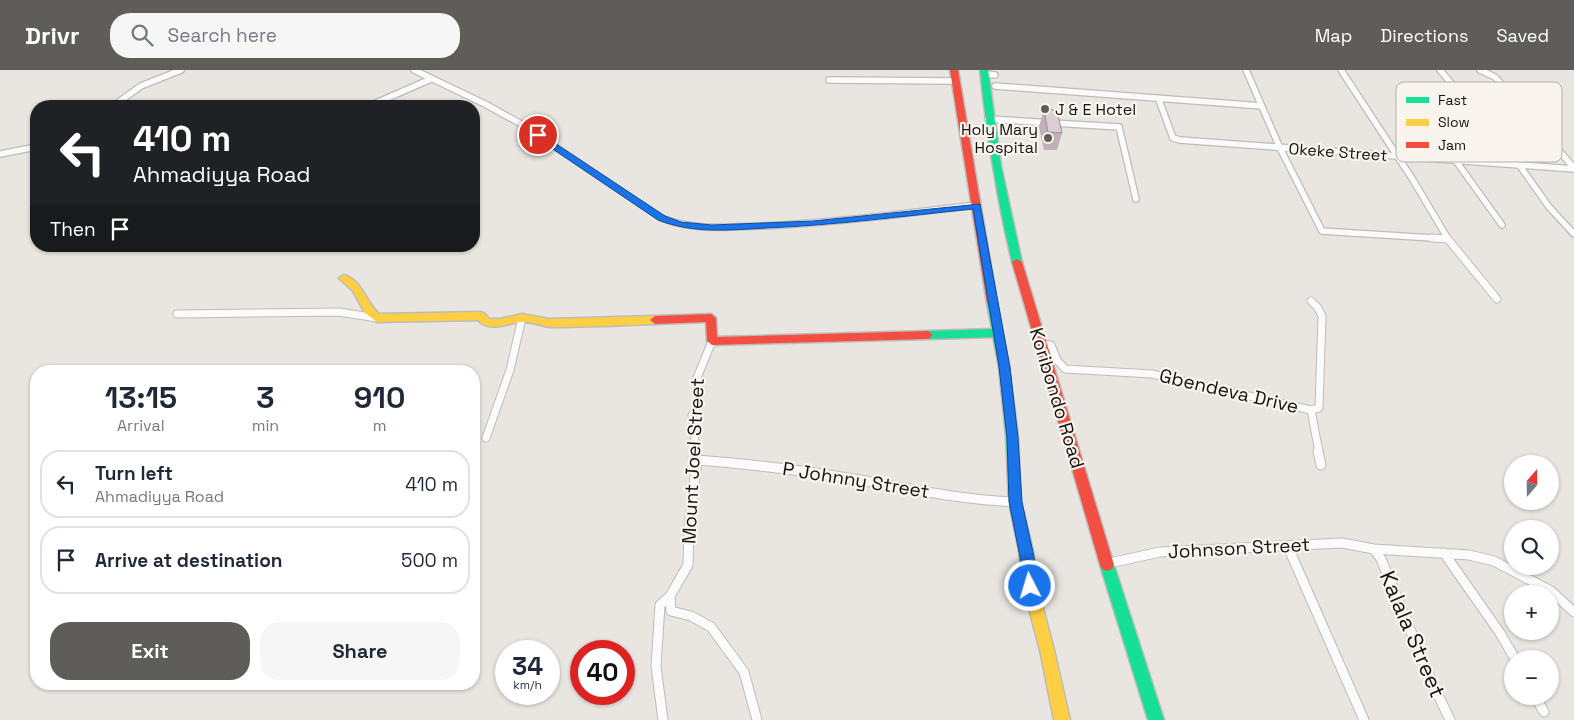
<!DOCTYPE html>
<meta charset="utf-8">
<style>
:root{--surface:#fff;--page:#f6f6f7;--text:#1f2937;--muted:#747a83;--line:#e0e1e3;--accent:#5f5d5a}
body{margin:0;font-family:"Space Grotesk",sans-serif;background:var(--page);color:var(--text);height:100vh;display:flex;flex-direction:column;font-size:19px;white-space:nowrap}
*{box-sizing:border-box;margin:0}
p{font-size:16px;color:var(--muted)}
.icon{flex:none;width:28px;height:28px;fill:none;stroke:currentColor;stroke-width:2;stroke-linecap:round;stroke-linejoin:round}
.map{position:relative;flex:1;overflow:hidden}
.sheet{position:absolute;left:30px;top:295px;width:450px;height:325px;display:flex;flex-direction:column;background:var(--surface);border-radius:20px;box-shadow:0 1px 4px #0004}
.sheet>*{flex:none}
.guide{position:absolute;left:30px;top:30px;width:450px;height:152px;border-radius:20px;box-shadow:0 1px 4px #0004;background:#202124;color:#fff;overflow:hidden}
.needle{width:32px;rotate:20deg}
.buttons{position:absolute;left:1504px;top:385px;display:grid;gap:10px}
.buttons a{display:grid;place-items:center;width:55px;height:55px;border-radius:50%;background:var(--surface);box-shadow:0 1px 4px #0004;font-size:25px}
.speed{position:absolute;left:495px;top:570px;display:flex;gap:10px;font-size:25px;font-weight:700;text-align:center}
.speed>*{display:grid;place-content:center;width:65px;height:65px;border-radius:50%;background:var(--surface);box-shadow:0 1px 4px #0004;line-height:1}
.speed small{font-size:12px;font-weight:400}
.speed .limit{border:8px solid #d22;background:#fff;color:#111}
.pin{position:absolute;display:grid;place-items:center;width:42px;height:42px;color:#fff;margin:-21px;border:2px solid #fff;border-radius:50%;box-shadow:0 1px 5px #0007}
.me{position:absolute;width:55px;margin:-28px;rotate:355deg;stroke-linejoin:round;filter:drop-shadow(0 0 4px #0008)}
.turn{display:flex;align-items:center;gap:18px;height:105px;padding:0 20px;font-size:22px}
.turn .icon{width:65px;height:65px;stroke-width:2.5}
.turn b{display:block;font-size:35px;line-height:42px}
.then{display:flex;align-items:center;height:48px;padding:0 20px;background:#0003;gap:10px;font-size:19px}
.eta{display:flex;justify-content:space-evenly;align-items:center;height:85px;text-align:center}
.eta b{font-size:30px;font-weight:800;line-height:35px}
.button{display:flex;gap:10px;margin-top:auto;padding:10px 20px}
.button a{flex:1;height:58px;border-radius:20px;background:var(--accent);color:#fff;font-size:20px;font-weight:800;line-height:58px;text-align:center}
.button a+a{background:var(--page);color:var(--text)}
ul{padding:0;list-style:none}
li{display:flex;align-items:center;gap:15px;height:68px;margin:0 10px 8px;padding:0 10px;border:2px solid var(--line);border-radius:20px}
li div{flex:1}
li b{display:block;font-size:19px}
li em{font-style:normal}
header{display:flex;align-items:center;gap:30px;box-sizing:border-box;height:70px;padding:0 25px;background:var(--accent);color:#fff}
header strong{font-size:24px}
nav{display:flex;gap:28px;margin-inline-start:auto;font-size:18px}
.search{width:350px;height:45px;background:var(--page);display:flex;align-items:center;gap:12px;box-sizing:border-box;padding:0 18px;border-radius:20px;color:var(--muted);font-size:19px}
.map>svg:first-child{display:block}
</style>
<header>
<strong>Drivr</strong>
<div class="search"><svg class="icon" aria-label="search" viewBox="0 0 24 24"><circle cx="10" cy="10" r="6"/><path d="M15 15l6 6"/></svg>Search here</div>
<nav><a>Map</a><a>Directions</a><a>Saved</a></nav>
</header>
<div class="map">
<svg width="1574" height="650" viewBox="0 0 1574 650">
<rect width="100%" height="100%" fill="#e9e6e2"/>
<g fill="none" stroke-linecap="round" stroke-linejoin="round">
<defs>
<path id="street-far2" d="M414 0 485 34 523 55 661 148C695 161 728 157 763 156 835 153 906 143 977 135
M1246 0 1280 78 1322 161 1448 169
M1341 0 1413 110 1448 169
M1440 0 1520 96 1549 137 1574 164
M1480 0 1495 7 1574 98
M984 4 995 5
M829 10 956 11
M995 16 1262 36
M1159 30 1173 68 1180 70 1574 99
M113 36 141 16 181 0
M369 36 431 9
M988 49 1119 57 1136 129
M0 84 36 77
M1456 91 1502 155"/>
<path id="street-far1" d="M1432 168 1448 169
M1447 168 1497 229
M177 244 339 242 377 248
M1041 275H1051L1057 290 1065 299 1152 304 1311 340 1319 338 1322 246 1318 238 1311 231
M1311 340 1319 382
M486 368 510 300 522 248
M696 382 692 345C699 335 701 320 697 308L712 271"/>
<path id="street" d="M696 381 697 390 689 456 688 495 670 526 671 541 691 546 711 557 744 602 757 650
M1318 381 1321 395
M697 390C752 394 806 401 860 410 911 419 963 430 1015 432
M1288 477 1364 650
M1374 479 1381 489 1431 610 1450 650
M1444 483 1500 563 1515 589
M1105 494 1160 482 1342 473 1374 479 1469 485 1494 491 1551 521 1574 542
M1535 626 1544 642
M663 650 656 596 660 535 670 526"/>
<path id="fast" d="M980 0H988L1001 96 1022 192 1017 195 1012 192C997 129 987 65 980 0Z
M992 230 997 233 1009 297 1018 367 1021 432 1033 481 1031 485 1026 487 1021 485 1019 481 1009 432 1006 367 999 297 993 267 928 269 923 265 928 261 992 259 987 233Z
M1107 489 1112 491 1114 495 1164 650H1148L1100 495 1102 491Z"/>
<path id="slow" d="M344 205C363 211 366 233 379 244L481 242 485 244 489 249H500L522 244 549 249 655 246 660 250 655 254C621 255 586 257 551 257 541 256 531 251 521 252 507 253 489 263 478 250L377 252 365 243 353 221 341 210 339 208Z
M1026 475 1031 477 1033 481 1037 516 1054 580 1070 650H1054L1040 580 1023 516 1019 481 1021 477Z"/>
<path id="jam" d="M950 0H958L997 233 992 236 987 233Z
M1017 189 1022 192 1114 495 1112 499 1107 501 1102 499 1100 495 1012 192Z
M711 244 716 248 717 267 928 261 933 265 928 269 712 275 707 271 706 252 655 254 650 250 655 246Z"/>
</defs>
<use href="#street-far2" stroke="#bebcb9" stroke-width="8"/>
<use href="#street-far1" stroke="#bebcb9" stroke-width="9"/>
<use href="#street" stroke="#bebcb9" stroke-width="11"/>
<use href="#fast" stroke="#bebcb9" stroke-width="3"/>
<use href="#slow" stroke="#bebcb9" stroke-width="3"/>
<use href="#jam" stroke="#bebcb9" stroke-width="3"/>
<use href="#street-far2" stroke="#fcfbfb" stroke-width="5.5"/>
<use href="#street-far1" stroke="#fcfbfb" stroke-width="7"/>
<use href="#street" stroke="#fcfbfb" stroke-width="9"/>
<use href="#fast" fill="#16e098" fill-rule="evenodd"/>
<use href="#slow" fill="#ffcf43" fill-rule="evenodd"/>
<use href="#jam" fill="#f24e42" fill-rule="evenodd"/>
</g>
<path fill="#beb0b6" d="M1044 39 1062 63 1057 80H1044L1039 57Z"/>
<path fill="#ddcdd4" stroke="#9b9094" d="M1044 39 1057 40 1062 63 1048 62Z"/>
<path fill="#1a73e8" stroke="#114b97" d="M535 64H541L665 146 681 152 712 155 813 151 980 134 1010 297 1018 368 1022 432 1034 487 1036 516 1034 520 1030 522 1025 520 1023 516 1020 487 1009 432 1007 368 999 297 973 139C904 146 836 155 767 158 730 160 694 164 658 150L535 67Z"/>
<g fill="#5f5d5a" stroke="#f9f4ed" stroke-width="2">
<circle cx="1045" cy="39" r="5"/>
<circle cx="1048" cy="68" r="5"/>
</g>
<g text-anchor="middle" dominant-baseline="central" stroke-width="4.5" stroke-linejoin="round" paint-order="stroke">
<g font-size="16" fill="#151311" stroke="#f9f4ed" text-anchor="start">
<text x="1055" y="39">J &amp; E Hotel</text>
<text x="1038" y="59" text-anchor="end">Holy Mary<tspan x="1038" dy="18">Hospital</tspan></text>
</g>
<g font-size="16" fill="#151311" stroke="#f9f4ed">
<text transform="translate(1338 82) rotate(4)">Okeke Street</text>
</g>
<g font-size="19" fill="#151311" stroke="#f9f4ed">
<text transform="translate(1229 321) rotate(13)">Gbendeva Drive</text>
<text transform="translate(1057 328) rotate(73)">Koribondo Road</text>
<text transform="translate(693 391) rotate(-87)">Mount Joel Street</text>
<text transform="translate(856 410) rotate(9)">P Johnny Street</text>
<text transform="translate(1239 478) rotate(-3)">Johnson Street</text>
</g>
<g font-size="22" fill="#151311" stroke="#f9f4ed">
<text transform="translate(1413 564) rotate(67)">Kalala Street</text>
</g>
</g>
<rect x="1396" y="12" width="166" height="80" rx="8" fill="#f9f4ed" stroke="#b5b0ab" stroke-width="1"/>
<rect x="1406" y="27" width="23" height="6" fill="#16e098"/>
<rect x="1406" y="49" width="23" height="7" fill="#ffcf43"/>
<rect x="1406" y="72" width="23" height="6" fill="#f24e42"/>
<g font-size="14" fill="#151311">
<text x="1438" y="35">Fast</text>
<text x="1438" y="57">Slow</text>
<text x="1438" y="80">Jam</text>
</g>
</svg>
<div class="buttons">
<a><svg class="needle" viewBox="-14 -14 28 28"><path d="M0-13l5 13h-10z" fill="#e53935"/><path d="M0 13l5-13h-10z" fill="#747a83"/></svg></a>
<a><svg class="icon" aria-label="search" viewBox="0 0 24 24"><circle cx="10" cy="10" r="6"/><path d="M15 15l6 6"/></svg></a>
<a>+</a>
<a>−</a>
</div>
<div class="speed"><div>34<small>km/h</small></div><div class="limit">40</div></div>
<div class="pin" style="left:538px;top:65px;background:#d93025"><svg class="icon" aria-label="arrive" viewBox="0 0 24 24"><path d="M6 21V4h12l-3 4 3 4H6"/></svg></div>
<svg class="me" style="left:1030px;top:516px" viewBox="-20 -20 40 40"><circle r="17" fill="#1a73e8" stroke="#fff" stroke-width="3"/><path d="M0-11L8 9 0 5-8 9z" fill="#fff"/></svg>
<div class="guide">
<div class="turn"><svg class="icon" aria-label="left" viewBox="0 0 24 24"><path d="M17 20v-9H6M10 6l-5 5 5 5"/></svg><div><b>410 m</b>Ahmadiyya Road</div></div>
<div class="then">Then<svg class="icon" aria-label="arrive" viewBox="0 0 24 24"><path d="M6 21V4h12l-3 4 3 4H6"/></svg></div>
</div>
<section class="sheet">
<div class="eta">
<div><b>13:15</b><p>Arrival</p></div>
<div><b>3</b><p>min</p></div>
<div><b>910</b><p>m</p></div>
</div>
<ul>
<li><svg class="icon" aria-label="left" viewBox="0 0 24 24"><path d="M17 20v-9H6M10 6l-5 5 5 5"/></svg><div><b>Turn left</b><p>Ahmadiyya Road</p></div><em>410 m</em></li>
<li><svg class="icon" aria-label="arrive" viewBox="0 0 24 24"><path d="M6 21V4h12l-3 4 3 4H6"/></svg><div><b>Arrive at destination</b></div><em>500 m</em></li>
</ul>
<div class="button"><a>Exit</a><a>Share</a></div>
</section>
</div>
